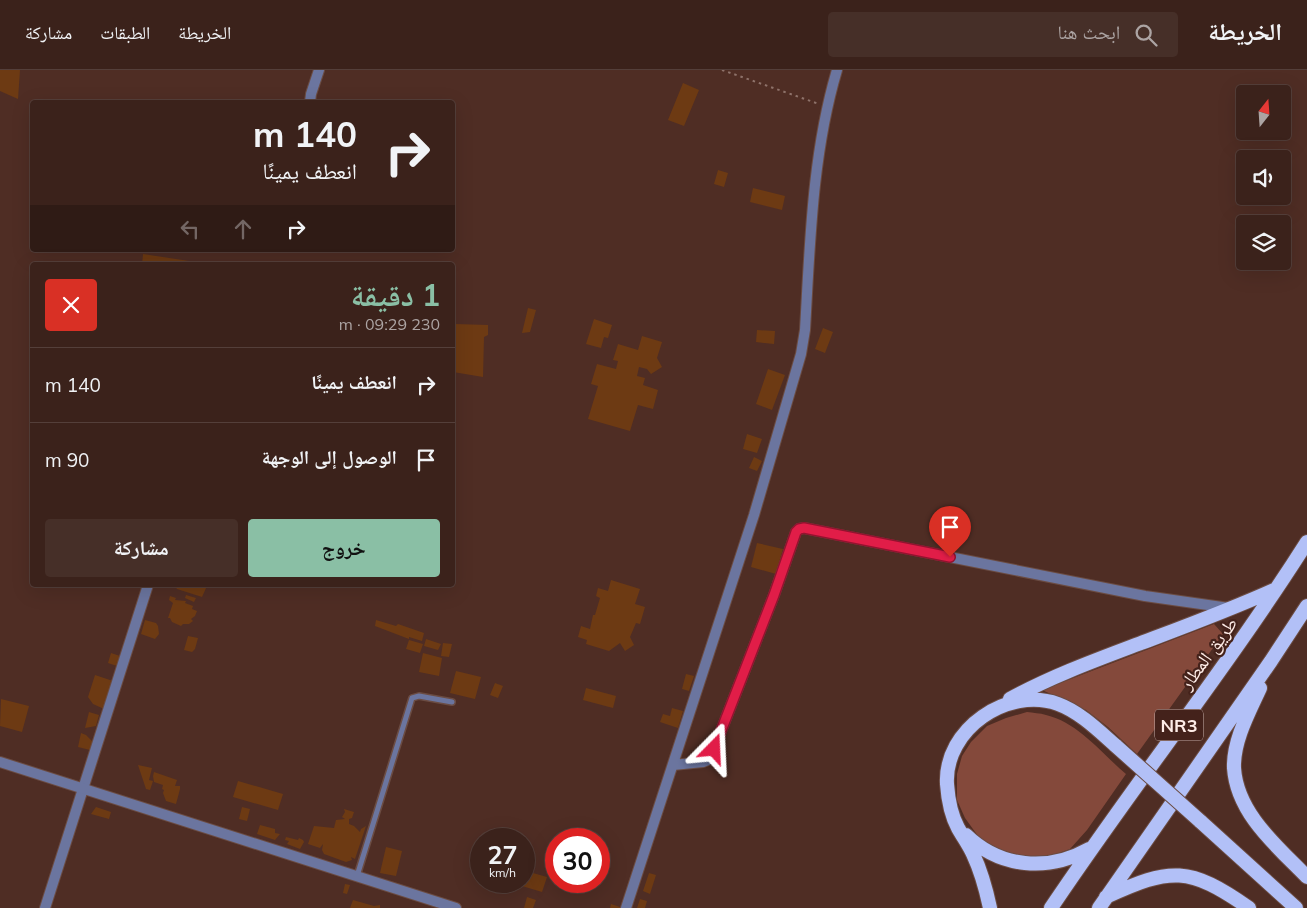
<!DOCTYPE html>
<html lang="ar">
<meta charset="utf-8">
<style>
:root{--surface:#3b221b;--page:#462f28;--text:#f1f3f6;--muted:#aca4a3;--line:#543f3a;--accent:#8abfa5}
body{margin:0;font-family:Mulish,"Noto Naskh Arabic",sans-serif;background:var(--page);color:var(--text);direction:rtl;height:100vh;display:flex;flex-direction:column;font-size:19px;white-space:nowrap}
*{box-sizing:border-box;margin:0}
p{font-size:16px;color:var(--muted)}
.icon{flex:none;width:28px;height:28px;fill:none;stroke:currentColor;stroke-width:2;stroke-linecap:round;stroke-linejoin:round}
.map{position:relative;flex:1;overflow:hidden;direction:ltr}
.panel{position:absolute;left:30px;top:192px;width:425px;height:325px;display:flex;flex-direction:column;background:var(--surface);border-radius:5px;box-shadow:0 5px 20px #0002,0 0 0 1px var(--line);direction:rtl}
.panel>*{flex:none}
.guide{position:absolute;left:30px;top:30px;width:425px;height:152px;border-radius:5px;box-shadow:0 5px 20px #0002,0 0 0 1px var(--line);direction:rtl;background:#3b221b;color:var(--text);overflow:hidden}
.needle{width:32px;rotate:17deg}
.fabs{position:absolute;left:1236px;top:15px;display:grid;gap:10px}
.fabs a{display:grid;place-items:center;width:55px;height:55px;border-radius:5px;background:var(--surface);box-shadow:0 5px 20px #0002,0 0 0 1px var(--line);font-size:25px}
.speed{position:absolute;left:470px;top:758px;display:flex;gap:10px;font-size:25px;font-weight:700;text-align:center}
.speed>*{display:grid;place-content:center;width:65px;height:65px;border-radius:50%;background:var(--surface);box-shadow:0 5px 20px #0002,0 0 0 1px var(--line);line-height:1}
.speed small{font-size:12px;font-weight:400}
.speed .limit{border:8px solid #d22;background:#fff;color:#111}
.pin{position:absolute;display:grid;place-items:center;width:42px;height:42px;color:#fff;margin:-51px -21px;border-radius:50% 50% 50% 0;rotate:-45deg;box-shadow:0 0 5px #0007}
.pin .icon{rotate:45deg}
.me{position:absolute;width:55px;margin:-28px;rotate:21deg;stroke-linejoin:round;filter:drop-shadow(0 0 4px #0008)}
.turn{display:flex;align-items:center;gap:18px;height:105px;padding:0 15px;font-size:22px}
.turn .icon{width:65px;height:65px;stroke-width:2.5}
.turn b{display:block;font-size:35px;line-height:42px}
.lanes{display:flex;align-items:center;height:48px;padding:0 15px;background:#0003;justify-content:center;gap:25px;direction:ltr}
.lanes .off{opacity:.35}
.round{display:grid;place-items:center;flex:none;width:52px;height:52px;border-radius:5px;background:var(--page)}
.headline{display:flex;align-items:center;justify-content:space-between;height:85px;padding:0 15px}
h1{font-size:30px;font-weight:700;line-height:38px;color:var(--accent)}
.primary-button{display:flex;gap:10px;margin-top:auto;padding:10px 15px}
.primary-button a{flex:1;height:58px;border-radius:5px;background:var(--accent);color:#111;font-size:20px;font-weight:700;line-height:58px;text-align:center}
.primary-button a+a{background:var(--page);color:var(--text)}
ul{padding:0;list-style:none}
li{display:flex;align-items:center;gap:15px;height:75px;padding:0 15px;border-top:1px solid var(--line)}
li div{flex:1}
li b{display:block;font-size:19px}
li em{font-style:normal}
header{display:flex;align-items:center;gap:30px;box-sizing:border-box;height:70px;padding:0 25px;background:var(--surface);border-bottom:1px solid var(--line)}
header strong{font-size:24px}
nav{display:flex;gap:28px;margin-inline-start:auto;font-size:18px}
.search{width:350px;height:45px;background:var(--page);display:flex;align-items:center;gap:12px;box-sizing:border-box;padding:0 18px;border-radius:5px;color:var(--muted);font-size:19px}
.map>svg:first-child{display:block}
</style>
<header>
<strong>الخريطة</strong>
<div class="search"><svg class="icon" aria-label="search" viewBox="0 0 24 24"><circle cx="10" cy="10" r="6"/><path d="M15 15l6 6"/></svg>ابحث هنا</div>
<nav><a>الخريطة</a><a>الطبقات</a><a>مشاركة</a></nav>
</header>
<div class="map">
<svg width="1307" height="838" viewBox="0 0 1307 838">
<rect width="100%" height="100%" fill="#4f2d24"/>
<path fill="#84493b" d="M1214 554 1223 564 1137 684 1108 657 1086 640 1042 620Z
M1027 642C1033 643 1040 643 1046 645 1079 653 1101 683 1126 704L1087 760 1070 779 1056 784 1031 789 1011 787 983 773 965 748 957 730V704L962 686 971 672 987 656 1006 648Z"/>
<path fill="#6d3a13" d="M0 0H20L18 29 0 21Z
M683 13 699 20 684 56 668 50Z
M718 100 728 103 724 117 714 114Z
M753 118 785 126 782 140 750 132Z
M143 184 209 194V195H142Z
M528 238 536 240 530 262 522 263Z
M594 249 612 255 608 268 604 267 601 278 586 274Z
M455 254 488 255V265L484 267 483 307 453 302Z
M823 258 833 262 825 283 815 279Z
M757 260 775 261 774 274 756 272Z
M642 266 662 272 657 288 662 297 651 304 647 299 639 297 637 306 645 308 643 315 658 320 653 339 638 335 630 361 588 349 598 316 591 314 597 294 616 299 618 291 613 290 618 274 638 280Z
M768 299 785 305 772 340 756 334Z
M747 364 762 369 757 383 743 379Z
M754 387 762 391 757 401 749 398Z
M757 473 783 479 776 504 751 497Z
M611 510 640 519 635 534 645 537 640 554 636 553 630 567 634 575 625 581 620 573 609 581 586 574 587 570 578 567 581 556 590 559 593 545H595L600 528 596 526 598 518 608 521Z
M174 515H206L207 516 202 527 177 519Z
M186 525 196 528 194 532 185 528Z
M170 526 176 528 175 530 186 531 185 533 193 536 192 539 197 541 195 546 191 549 193 551 189 554H183L181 556 172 552 170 548H168L173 533 169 530Z
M145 550 156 553 158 556 159 564 155 569 141 564Z
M376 550 396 556 398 554 424 563 422 571 409 567V569L375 556Z
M188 566 198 568 195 579 192 582 184 580Z
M426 569 441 574 438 580 424 576Z
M409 570 423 574 420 583 406 579Z
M443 573 452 574 449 587 441 586Z
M111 583 120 586 117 596 108 593Z
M423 583 442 588 439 606 419 602Z
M456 601 481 607 475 629 450 623Z
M686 604 694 606 689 621 682 619Z
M95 605 113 611 104 639 93 634 88 627Z
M495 613 503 616 498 628 490 625Z
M586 618 616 626 613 638 583 630Z
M1 629 29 636 22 662 0 656Z
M672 638 683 641 678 658 660 652 663 644 670 646Z
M89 642 99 645 96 656 85 658Z
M81 663 86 665 93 672 90 680 78 677Z
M138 695 152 698 149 710 153 711 150 720 146 719Z
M154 702 177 710 175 716H180V719L176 734 166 731 163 723 164 720 162 719 163 715 154 712 153 706Z
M238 711 283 724 278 740 233 727Z
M96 737 111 742 109 749 91 744Z
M242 737 250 739 247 751 239 749Z
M344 739 354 742 352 748 349 749V754L354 756 360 762 361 759 366 756 355 789 351 787 352 790 346 792 324 784 322 780 323 774 320 778 308 774 314 756 334 758 336 750 345 749 342 747 345 742Z
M260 755 275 759V763L280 764 275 770 257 764Z
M286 767 298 770 299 768 303 770 304 772 300 779 287 774 289 771 285 770Z
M386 777 402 781 396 806 380 803Z
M526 801 547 807 542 822 522 816Z
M649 803 656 805 650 824 643 821Z
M345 814 350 815 347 824 343 823Z
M527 827 536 830 533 838H524Z
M640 829 647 831 645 838H637Z
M353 830 374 836 380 835V838H350Z
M611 834 623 838H610Z"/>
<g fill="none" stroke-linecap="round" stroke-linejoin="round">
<defs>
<path id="service" d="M357 806 412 628 419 626 452 632"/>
<path id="minor" d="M310 32 311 24 319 0
M673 695 703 692 708 690 714 679 774 525 796 462 799 459 804 458 1145 526 1229 538
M45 838 148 515
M626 838 754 445 801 284 805 260C810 174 812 84 837 0"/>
<path id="tertiary" d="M0 692 456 838"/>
<path id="trunk" d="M1260 618C1249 642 1233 671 1234 698 1237 744 1278 777 1307 807
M1010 629C1052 606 1096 590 1141 573 1186 556 1232 539 1276 519
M1200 751 1296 838
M966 765C1000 798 1048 802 1089 779
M1106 827C1171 797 1189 796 1249 838
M990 838C986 819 981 801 973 784 969 775 963 767 958 758 951 745 948 728 947 714 944 659 1008 616 1058 634 1080 642 1099 661 1116 676
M1051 838C1134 714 1227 598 1307 472
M1099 838 1271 591 1307 536"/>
</defs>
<use href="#service" stroke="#6b4c43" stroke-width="8"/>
<use href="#minor" stroke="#6b4c43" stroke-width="12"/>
<use href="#tertiary" stroke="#6b4c43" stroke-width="12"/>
<use href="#trunk" stroke="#6b4c43" stroke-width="16"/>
<path stroke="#8e726a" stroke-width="2" stroke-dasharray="2.5 4" stroke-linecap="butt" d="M722 0 819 34"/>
<use href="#service" stroke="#6b759f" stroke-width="5"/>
<use href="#minor" stroke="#6b759f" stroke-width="10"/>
<use href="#tertiary" stroke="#6b759f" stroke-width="10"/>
<use href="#trunk" stroke="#b2c0f7" stroke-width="14"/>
<defs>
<path id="trunk-bridge" d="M1116 676 1200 751"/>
</defs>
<use href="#trunk-bridge" stroke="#6b4c43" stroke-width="16" stroke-linecap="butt"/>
<use href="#trunk-bridge" stroke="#b2c0f7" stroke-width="14"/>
</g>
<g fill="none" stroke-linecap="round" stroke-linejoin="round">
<defs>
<path id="route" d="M714 679 774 525 796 462 799 459 804 458 950 487"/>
</defs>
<use href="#route" stroke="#92132f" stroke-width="12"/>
<use href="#route" stroke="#e11d48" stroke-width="9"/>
</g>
<g text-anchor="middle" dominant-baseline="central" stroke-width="4.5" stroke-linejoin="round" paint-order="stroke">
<rect fill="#44221b" stroke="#c6afaa" stroke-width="1" x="1155" y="639.5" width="48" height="31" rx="4"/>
<g font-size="18" font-weight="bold" fill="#feece7">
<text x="1179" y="655">NR3</text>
</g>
<g font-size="19" fill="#feece7" stroke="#44221b">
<text transform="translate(1208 583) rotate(-54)">طريق المطار</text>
</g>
</g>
</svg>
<div class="fabs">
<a><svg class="needle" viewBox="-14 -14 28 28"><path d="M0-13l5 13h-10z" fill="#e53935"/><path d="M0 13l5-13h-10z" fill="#aca4a3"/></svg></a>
<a><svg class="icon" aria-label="sound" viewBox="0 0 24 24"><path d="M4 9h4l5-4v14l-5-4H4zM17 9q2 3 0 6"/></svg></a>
<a><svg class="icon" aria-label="layers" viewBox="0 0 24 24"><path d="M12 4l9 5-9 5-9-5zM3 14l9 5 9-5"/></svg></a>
</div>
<div class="speed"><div>27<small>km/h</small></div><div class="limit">30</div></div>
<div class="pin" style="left:950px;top:487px;background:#d93025"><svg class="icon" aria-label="arrive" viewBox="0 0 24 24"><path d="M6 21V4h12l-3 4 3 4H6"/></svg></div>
<svg class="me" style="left:714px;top:679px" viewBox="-20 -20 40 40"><path d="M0-17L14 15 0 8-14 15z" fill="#e11d48" stroke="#fff" stroke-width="4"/></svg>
<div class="guide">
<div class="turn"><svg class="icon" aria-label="right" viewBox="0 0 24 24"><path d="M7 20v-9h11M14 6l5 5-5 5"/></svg><div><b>140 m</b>انعطف يمينًا</div></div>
<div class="lanes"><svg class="icon off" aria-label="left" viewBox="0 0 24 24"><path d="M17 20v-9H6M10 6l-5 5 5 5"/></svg><svg class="icon off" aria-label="ahead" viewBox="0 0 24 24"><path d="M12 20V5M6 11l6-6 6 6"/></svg><svg class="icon" aria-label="right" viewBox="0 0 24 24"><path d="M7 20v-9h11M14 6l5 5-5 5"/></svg></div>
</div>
<section class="panel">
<div class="headline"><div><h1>1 دقيقة</h1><p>230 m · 09:29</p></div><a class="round" style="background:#d93025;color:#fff"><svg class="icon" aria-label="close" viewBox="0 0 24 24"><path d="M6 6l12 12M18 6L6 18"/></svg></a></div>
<ul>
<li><svg class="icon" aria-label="right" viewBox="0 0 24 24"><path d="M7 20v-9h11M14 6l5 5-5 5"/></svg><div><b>انعطف يمينًا</b></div><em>140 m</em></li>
<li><svg class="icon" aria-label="arrive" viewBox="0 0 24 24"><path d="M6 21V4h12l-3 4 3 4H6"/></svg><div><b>الوصول إلى الوجهة</b></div><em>90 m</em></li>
</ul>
<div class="primary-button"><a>خروج</a><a>مشاركة</a></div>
</section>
</div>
